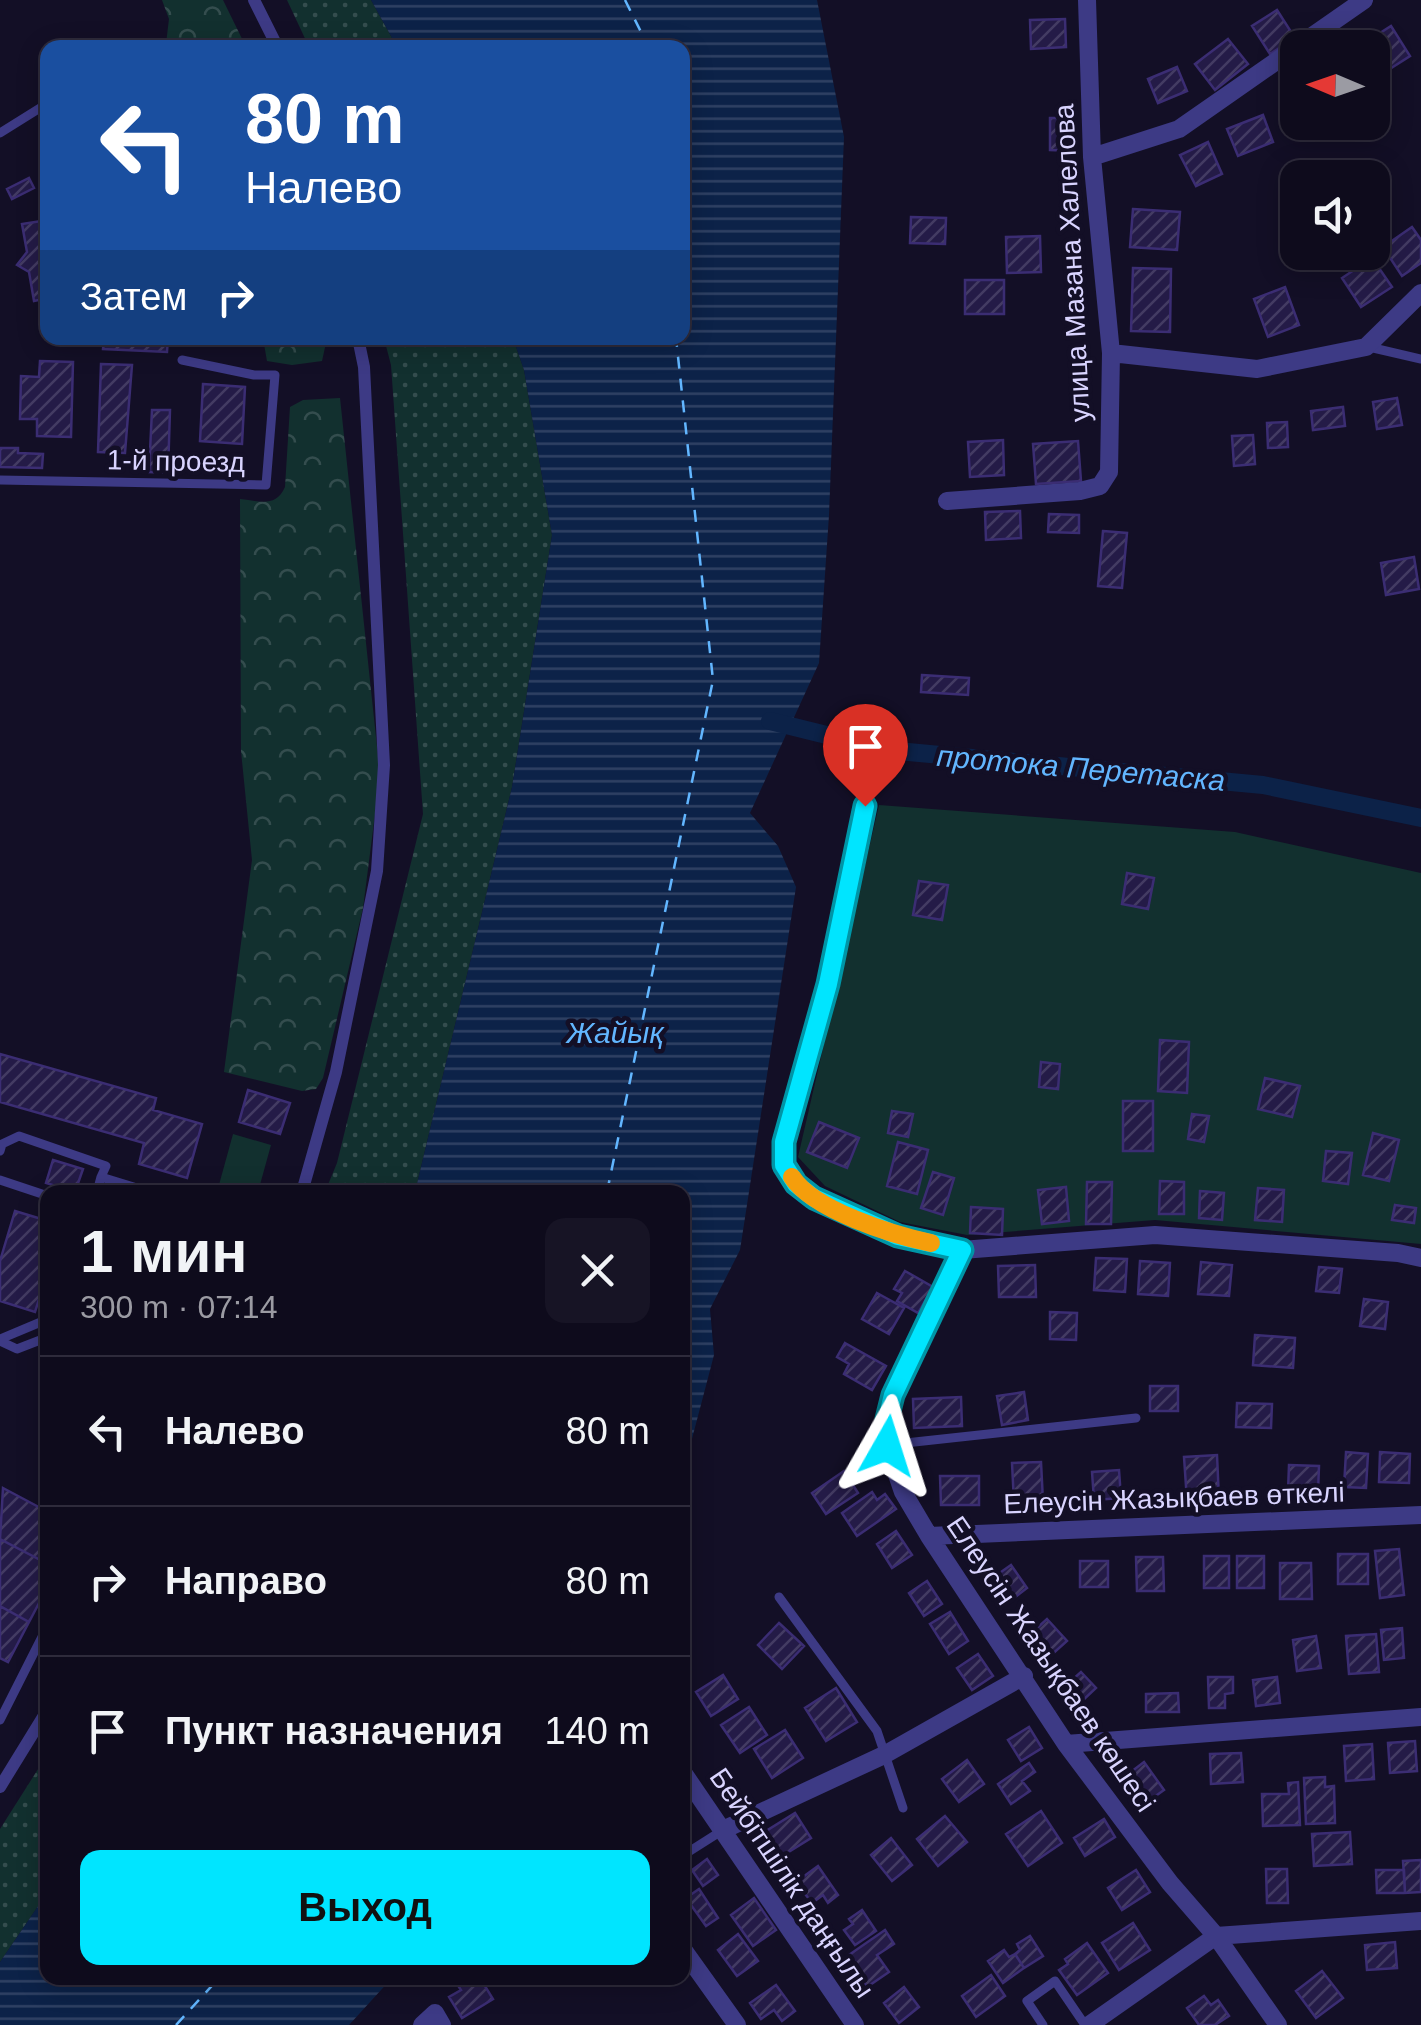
<!DOCTYPE html>
<html lang="ru">
<meta charset="utf-8">
<style>
:root{--surface:#0e0b1c;--page:#171425;--text:#f1f3f6;--muted:#9b9ba3;--line:#2e2b3b;--accent:#00e5ff}
body{margin:0;font-family:Helvetica,sans-serif;background:var(--page);color:var(--text);height:100vh;display:flex;flex-direction:column;font-size:38px;white-space:nowrap}
*{box-sizing:border-box;margin:0}
p{font-size:32px;color:var(--muted)}
.icon{flex:none;width:55px;height:55px;fill:none;stroke:currentColor;stroke-width:2;stroke-linecap:round;stroke-linejoin:round}
.map{position:relative;flex:1;overflow:hidden}
.sheet{position:absolute;left:40px;top:1185px;width:650px;height:800px;display:flex;flex-direction:column;background:var(--surface);border-radius:20px;box-shadow:0 5px 25px #0003,0 0 0 2px var(--line)}
.sheet>*{flex:none}
.top-card{position:absolute;left:40px;top:40px;width:650px;height:305px;border-radius:20px;box-shadow:0 5px 25px #0003,0 0 0 2px var(--line);background:#1a4fa0;color:#fff;overflow:hidden}
.needle{width:65px;rotate:272deg}
.fabs{position:absolute;left:1280px;top:30px;display:grid;gap:20px}
.fabs a{display:grid;place-items:center;width:110px;height:110px;border-radius:20px;background:var(--surface);box-shadow:0 5px 25px #0003,0 0 0 2px var(--line);font-size:50px}
.pin{position:absolute;display:grid;place-items:center;width:85px;height:85px;color:#fff;margin:-102px -42px;border-radius:50% 50% 50% 0;rotate:-45deg;box-shadow:0 0 10px #0007}
.pin .icon{rotate:45deg}
.me{position:absolute;width:110px;margin:-55px;rotate:6deg;stroke-linejoin:round;filter:drop-shadow(0 0 8px #0008)}
.turn{display:flex;align-items:center;gap:35px;height:210px;padding:0 40px;font-size:45px}
.turn .icon{width:130px;height:130px;stroke-width:2.5}
.turn b{display:block;font-size:70px;line-height:85px}
.then{display:flex;align-items:center;height:95px;padding:0 40px;background:#0003;gap:20px;font-size:38px}
.round{display:grid;place-items:center;flex:none;width:105px;height:105px;border-radius:20px;background:var(--page)}
.overview{display:flex;align-items:center;justify-content:space-between;height:170px;padding:0 40px}
h1{font-size:60px;font-weight:800;line-height:75px}
.cta{display:flex;gap:20px;margin-top:auto;padding:20px 40px}
.cta a{flex:1;height:115px;border-radius:20px;background:var(--accent);color:#111;font-size:40px;font-weight:800;line-height:115px;text-align:center}
ul{padding:0;list-style:none}
li{display:flex;align-items:center;gap:30px;height:150px;padding:0 40px;border-top:2px solid var(--line)}
li div{flex:1}
li b{display:block;font-size:38px}
li em{font-style:normal}
.map>svg:first-child{display:block}
</style>
<div class="map">
<svg width="1421" height="2025" viewBox="0 0 1421 2025">
<defs>
<pattern id="grass-dots" width="8" height="8" patternUnits="userSpaceOnUse" patternTransform="scale(2.5)"><rect width="8" height="8" fill="#12302f"/><path d="M2 2h.1M6 6h.1" fill="none" stroke="#344d4e" stroke-width="1.8" stroke-linecap="round"/></pattern>
<pattern id="forest-crowns" width="20" height="18" patternUnits="userSpaceOnUse" patternTransform="scale(2.5)"><rect width="20" height="18" fill="#12302f"/><path d="M2 6a3 3 0 1 1 6 0M12 15a3 3 0 1 1 6 0" fill="none" stroke="#344d4e"/></pattern>
<pattern id="water-rules" width="6" height="5" patternUnits="userSpaceOnUse" patternTransform="scale(2.5)"><rect width="6" height="5" fill="#0c2248"/><path d="M0 2.5h6" fill="none" stroke="#2f4163"/></pattern>
<pattern id="building-hatch" width="6" height="6" patternUnits="userSpaceOnUse" patternTransform="scale(2.5)"><rect width="6" height="6" fill="#241b47"/><path d="M-1 1l2-2M0 6l6-6M5 7l2-2" fill="none" stroke="#433b63"/></pattern>
</defs>
<rect width="100%" height="100%" fill="#130f26"/>
<path fill="url(#grass-dots)" d="M287 0H371L397 47H309Z
M384 338H513L524 370 552 535 512 787 415 1192H325L337 1163 423 814 391 365Z
M47 1755V1893L0 1962V1829Z"/>
<path fill="url(#forest-crowns)" d="M162 0H223L246 47H169L166 44 169 19Z
M263 338H327L322 361 292 365 267 361Z
M340 398 380 775 363 908 323 1078 316 1089 302 1091 224 1072 252 860 241 751 240 499C259 501 276 508 285 487L290 407 303 400Z"/>
<path fill="#12302f" d="M879 805 1235 832 1421 873V1244L1155 1220 967 1235 900 1222 825 1186 798 1157Z
M233 1134 271 1145 258 1192H217Z"/>
<path fill="url(#water-rules)" d="M371 0H817L844 137 829 515 819 663 750 813 778 846 796 887 740 1250 710 1309 714 1355 683 1473 682 1192H415L512 787 552 535 524 370 513 338H682V48L397 47Z
M47 1893 48 1978H392L349 2025H0V1962Z"/>
<g fill="none" stroke-linecap="round" stroke-linejoin="round">
<path stroke="#0c2248" stroke-width="18" d="M770 721 887 750 1263 785 1421 818"/>
<path stroke="#62b6ff" stroke-width="2.5" stroke-dasharray="12 10" stroke-linecap="butt" d="M625 0 644 38 645 48
M607 1192 713 680 676 338
M176 2025 219 1978"/>
</g>
<path fill="url(#building-hatch)" stroke="#3b2d73" stroke-width="2.5" d="M1277 10 1295 38 1270 54 1252 26Z
M1065 19 1066 47 1031 49 1030 20Z
M1391 26 1410 56 1385 72 1372 48 1366 42Z
M1228 39 1248 64 1215 90 1195 64Z
M1177 67 1187 91 1158 103 1148 79Z
M1263 115 1273 142 1238 156 1227 129Z
M1050 118H1074V151L1050 150Z
M1208 142 1222 174 1196 186 1180 155Z
M29 178 34 188 12 199 7 189Z
M1133 209 1180 212 1177 250 1130 247Z
M911 217 946 218 945 244 910 243Z
M48 220V298L34 301 29 272 17 265 27 252 22 224Z
M1412 227 1421 240V263L1402 276 1383 247Z
M1040 236 1041 272 1007 273 1006 237Z
M1372 258 1392 287 1361 307 1342 278Z
M1133 268 1171 269 1170 332 1131 331Z
M965 280H1004V314H965Z
M1285 287 1299 325 1268 337 1254 299Z
M104 338H168L167 352 103 349Z
M40 361 73 362 71 437 37 436V419H20L21 376 39 377Z
M101 364 132 365 125 453 98 452Z
M203 384 245 387 242 444 200 441Z
M1397 398 1402 425 1377 429 1373 402Z
M1343 407 1345 426 1313 430 1311 411Z
M152 410H170L168 473 149 472Z
M1287 422 1288 447 1268 448 1267 423Z
M1253 435 1255 464 1234 466 1232 436Z
M1003 440 1004 475 970 477 968 442Z
M1078 441 1081 481 1036 484 1033 444Z
M0 448H18V453L43 454 42 468 0 467Z
M1020 511 1021 538 986 540 985 512Z
M1049 514 1079 515V533L1048 532Z
M1103 531 1127 533 1122 588 1098 586Z
M1414 557 1419 589 1386 595 1381 563Z
M922 675 969 678 968 695 921 692Z
M1127 873 1154 878 1148 909 1122 904Z
M919 881 948 885 942 920 913 915Z
M1160 1040 1189 1042 1187 1093 1158 1091Z
M0 1054 156 1098 153 1110 202 1124 187 1178 139 1164 144 1143 0 1102Z
M1041 1062 1060 1064 1058 1089 1039 1087Z
M1265 1078 1300 1086 1292 1117 1258 1109Z
M248 1090 290 1103 280 1134 239 1122Z
M1123 1101H1153V1151H1123Z
M892 1111 913 1114 908 1137 888 1133Z
M1192 1114 1209 1116 1204 1142 1188 1139Z
M819 1122 859 1138 847 1168 807 1152Z
M1373 1133 1399 1140 1389 1181 1363 1175Z
M898 1142 928 1150 917 1194 887 1186Z
M1326 1151 1352 1153 1348 1184 1323 1181Z
M53 1160 83 1169 75 1192 46 1183Z
M933 1172 954 1178 943 1215 921 1208Z
M1160 1181 1184 1182V1214H1159Z
M1087 1182H1112L1111 1224H1086Z
M1066 1187 1069 1221 1042 1224 1038 1190Z
M1258 1188 1284 1190 1282 1222 1255 1220Z
M1200 1191 1224 1193 1222 1220 1199 1218Z
M1395 1205 1416 1208 1414 1223 1392 1220Z
M971 1207 1003 1209 1002 1235 970 1233Z
M15 1211 48 1221V1271L35 1312 0 1301V1261Z
M1096 1258 1127 1259 1125 1292 1094 1290Z
M1140 1261 1170 1263 1168 1296 1138 1294Z
M1201 1262 1232 1265 1229 1296 1198 1294Z
M1035 1265 1036 1297H999L998 1266Z
M1319 1267 1342 1269 1339 1293 1316 1291Z
M905 1271 933 1287 918 1313 897 1301 902 1293 894 1289Z
M877 1293 904 1308 889 1334 862 1319Z
M1364 1299 1388 1302 1385 1329 1360 1326Z
M1050 1312 1077 1313 1076 1340 1050 1339Z
M1255 1335 1295 1338 1293 1368 1253 1365Z
M845 1343 886 1366 872 1390 844 1374 849 1364 837 1357Z
M1150 1386H1178V1411H1150Z
M1024 1392 1028 1420 1002 1425 997 1396Z
M961 1397 962 1426 914 1428 913 1399Z
M1237 1403 1272 1404 1271 1428 1236 1427Z
M1346 1452 1368 1454 1366 1488 1344 1487Z
M1380 1452 1410 1454 1409 1483 1379 1482Z
M1217 1455 1219 1499 1187 1501 1184 1457Z
M1041 1462 1043 1501 1014 1503 1012 1463Z
M1289 1465 1319 1466 1318 1493 1288 1491Z
M1119 1470 1121 1498 1094 1500 1092 1472Z
M844 1471 858 1493 826 1514 812 1493Z
M940 1476H979V1505H941Z
M3 1488 48 1512V1564L0 1539Z
M872 1492 877 1500 885 1494 896 1509 857 1536 842 1513Z
M896 1531 912 1555 892 1568 877 1544Z
M0 1539 48 1564V1586L29 1622 0 1606Z
M1399 1549 1404 1595 1380 1598 1375 1551Z
M1338 1554H1368V1584H1338Z
M1204 1556H1229V1588H1204Z
M1237 1556H1264V1588H1237Z
M1136 1557H1163L1164 1591H1137Z
M1080 1561H1108V1587H1080Z
M1280 1563H1311L1312 1599H1280Z
M1011 1565 1027 1588 1001 1608 984 1584Z
M927 1581 942 1604 924 1616 909 1593Z
M0 1606 29 1622 8 1662 0 1658Z
M950 1612 968 1641 949 1654 930 1624Z
M1047 1619 1067 1641 1048 1658 1028 1636Z
M779 1623 804 1646 782 1669 758 1645Z
M1402 1628 1404 1658 1384 1660 1381 1630Z
M1376 1634 1379 1672 1349 1674 1346 1636Z
M1316 1636 1321 1668 1297 1671 1293 1640Z
M978 1654 993 1676 972 1690 957 1668Z
M1081 1672 1096 1688 1079 1704 1064 1687Z
M723 1675 738 1699 711 1716 696 1692Z
M1208 1677H1233V1693L1225 1694V1708H1209Z
M1277 1677 1280 1703 1256 1706 1253 1680Z
M836 1688 857 1722 826 1741 805 1708Z
M1178 1693 1179 1712H1146V1694Z
M749 1707 767 1735 740 1753 721 1725Z
M1029 1727 1042 1748 1021 1761 1008 1740Z
M785 1730 803 1758 772 1778 754 1749Z
M1415 1741 1417 1771 1390 1773 1388 1743Z
M1372 1744 1374 1779 1346 1781 1344 1746Z
M1241 1753 1243 1782 1211 1784 1210 1754Z
M967 1760 984 1784 959 1802 942 1779Z
M1144 1762 1164 1790 1143 1805 1123 1778Z
M1029 1763 1035 1772 1022 1781 1030 1791 1011 1804 998 1784Z
M1325 1777V1787L1334 1786 1335 1823 1306 1824 1304 1778Z
M1298 1782 1300 1825 1263 1826 1262 1794H1289L1288 1783Z
M1041 1811 1062 1843 1028 1866 1006 1834Z
M795 1813 811 1838 774 1861 758 1836Z
M945 1816 967 1842 938 1866 917 1839Z
M1104 1819 1115 1837 1085 1856 1074 1838Z
M1350 1832 1352 1864 1314 1866 1312 1834Z
M891 1838 912 1865 892 1881 871 1855Z
M707 1859 718 1875 703 1886 692 1870Z
M1421 1860V1892L1405 1893 1403 1861Z
M818 1866 838 1895 828 1903 823 1895 812 1903 796 1882Z
M1266 1869H1287L1288 1903H1267Z
M1136 1870 1150 1892 1122 1910 1108 1888Z
M1376 1870H1404L1405 1893H1377Z
M699 1889 718 1918 706 1926 686 1898Z
M754 1898 776 1930 753 1946 731 1915Z
M862 1910 876 1931 855 1945 844 1930 853 1924 849 1919Z
M1133 1923 1150 1950 1119 1970 1102 1943Z
M885 1930 894 1944 877 1955 889 1972 867 1987 846 1957Z
M738 1934 758 1961 737 1976 718 1950Z
M1030 1936 1043 1956 1024 1968 1015 1954 1020 1950 1017 1944Z
M1395 1942 1397 1968 1367 1970 1365 1945Z
M1087 1943 1108 1973 1077 1995 1059 1970 1068 1964 1065 1959Z
M1004 1950 1009 1957 1015 1954 1024 1968 1003 1983 988 1961Z
M1322 1971 1343 1998 1316 2018 1296 1991Z
M991 1975 1005 1996 976 2017 962 1996Z
M468 1978H480L493 1999 462 2018 449 1997 461 1990 457 1984Z
M776 1985 795 2011 782 2021 774 2010 761 2019 750 2003Z
M904 1987 919 2007 899 2023 884 2003Z
M1204 1996 1211 2005 1218 2000 1229 2016 1215 2025H1199L1187 2008Z"/>
<g fill="none" stroke-linecap="round" stroke-linejoin="round">
<path stroke="#3d3a85" stroke-width="9" d="M0 133 48 103
M1369 347 1421 359
M0 480 266 485 275 375H254L182 360
M0 1151 2 1144 19 1136 106 1166 101 1177 150 1192
M0 1180 48 1196
M97 1192 101 1177
M0 1339 48 1319
M0 1341 17 1349 48 1337
M887 1445 1136 1418
M779 1597 877 1731 903 1808
M0 1720 48 1625
M682 1856 723 1830
M1043 2025 1027 2001 1055 1981 1085 2025"/>
<path stroke="#3d3a85" stroke-width="12" d="M254 0 278 48
M302 1192 336 1072 377 871 384 765 364 367 358 338
M0 1787 48 1709"/>
<path stroke="#3d3a85" stroke-width="18" d="M1092 157 1179 129 1364 0
M1111 353 1257 369 1366 347 1421 293
M947 501 1080 491 1100 486 1109 472 1111 353 1092 157 1087 0
M865 806 828 983 784 1143V1165L796 1184 814 1199 898 1236 962 1250 1155 1235 1398 1253 1421 1258
M962 1250 893 1395 887 1419V1445L903 1492 929 1536 1066 1744 1170 1883 1216 1936 1278 2025
M929 1536 1421 1515
M1066 1744 1421 1717
M682 1771 855 2025
M723 1830 884 1755 1024 1676
M682 1948 737 2025
M422 2025 435 2013 442 2025
M1089 2025 1216 1936 1421 1921"/>
</g>
<g fill="none" stroke-linecap="round" stroke-linejoin="round">
<defs>
<path id="route" d="M865 806 828 984 784 1142V1165L796 1184 814 1198 898 1236 962 1250 893 1395 887 1419V1446"/>
</defs>
<use href="#route" stroke="#0095a6" stroke-width="25"/>
<use href="#route" stroke="#00e5ff" stroke-width="18"/>
<path stroke="#f59e0b" stroke-width="18" d="M792 1177C813 1210 893 1235 931 1243"/>
</g>
<g text-anchor="middle" dominant-baseline="central" stroke-width="9" stroke-linejoin="round" paint-order="stroke">
<g font-size="28" fill="#d9d4ff" stroke="#130f26">
<text transform="translate(1072 263) rotate(-93)">улица Мазана Халелова</text>
<text transform="translate(176 461) rotate(1)">1-й проезд</text>
<text transform="translate(1174 1498) rotate(-2)">Елеусін Жазықбаев өткелі</text>
<text transform="translate(1051 1664) rotate(56)">Елеусін Жазықбаев көшесі</text>
<text transform="translate(792 1883) rotate(56)">Бейбітшілік даңғылы</text>
</g>
<g font-size="30" font-style="italic" fill="#62b6ff" stroke="#130f26">
<text transform="translate(1081 768) rotate(5)">протока Перетаска</text>
<text x="615" y="1032">Жайық</text>
</g>
</g>
</svg>
<div class="fabs">
<a><svg class="needle" viewBox="-14 -14 28 28"><path d="M0-13l5 13h-10z" fill="#e53935"/><path d="M0 13l5-13h-10z" fill="#9b9ba3"/></svg></a>
<a><svg class="icon" aria-label="sound" viewBox="0 0 24 24"><path d="M4 9h4l5-4v14l-5-4H4zM17 9q2 3 0 6"/></svg></a>
</div>
<div class="pin" style="left:865px;top:806px;background:#d93025"><svg class="icon" aria-label="arrive" viewBox="0 0 24 24"><path d="M6 21V4h12l-3 4 3 4H6"/></svg></div>
<svg class="me" style="left:887px;top:1446px" viewBox="-20 -20 40 40"><path d="M0-17L14 15 0 8-14 15z" fill="#00e5ff" stroke="#fff" stroke-width="4"/></svg>
<div class="top-card">
<div class="turn"><svg class="icon" aria-label="left" viewBox="0 0 24 24"><path d="M17 20v-9H6M10 6l-5 5 5 5"/></svg><div><b>80 m</b>Налево</div></div>
<div class="then">Затем<svg class="icon" aria-label="right" viewBox="0 0 24 24"><path d="M7 20v-9h11M14 6l5 5-5 5"/></svg></div>
</div>
<section class="sheet">
<div class="overview"><div><h1>1 мин</h1><p>300 m · 07:14</p></div><a class="round"><svg class="icon" aria-label="close" viewBox="0 0 24 24"><path d="M6 6l12 12M18 6L6 18"/></svg></a></div>
<ul>
<li><svg class="icon" aria-label="left" viewBox="0 0 24 24"><path d="M17 20v-9H6M10 6l-5 5 5 5"/></svg><div><b>Налево</b></div><em>80 m</em></li>
<li><svg class="icon" aria-label="right" viewBox="0 0 24 24"><path d="M7 20v-9h11M14 6l5 5-5 5"/></svg><div><b>Направо</b></div><em>80 m</em></li>
<li><svg class="icon" aria-label="arrive" viewBox="0 0 24 24"><path d="M6 21V4h12l-3 4 3 4H6"/></svg><div><b>Пункт назначения</b></div><em>140 m</em></li>
</ul>
<div class="cta"><a>Выход</a></div>
</section>
</div>
